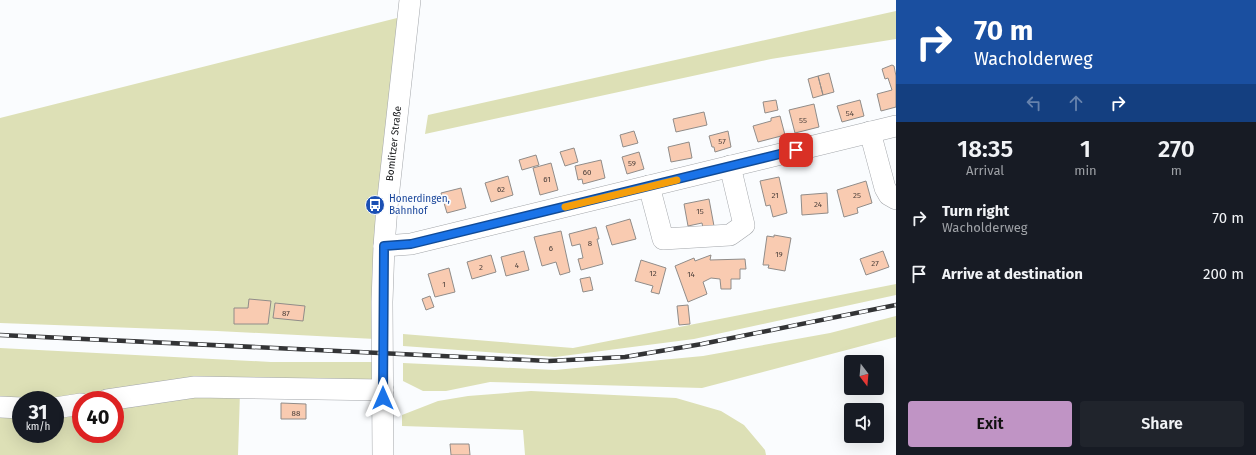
<!DOCTYPE html>
<meta charset="utf-8">
<style>
:root{--surface:#171b24;--page:#20242c;--text:#f1f3f6;--muted:#9ea1a6;--accent:#c094c5}
body{margin:0;font-family:"Fira Sans",sans-serif;background:var(--page);color:var(--text);height:100vh;display:flex;flex-direction:column;font-size:15px;white-space:nowrap}
*{box-sizing:border-box;margin:0}
p{font-size:13px;color:var(--muted)}
.icon{flex:none;width:22px;height:22px;fill:none;stroke:currentColor;stroke-width:2;stroke-linecap:round;stroke-linejoin:round}
.map{position:relative;flex:1;overflow:hidden}
.side{display:flex;flex-direction:column;background:var(--surface);width:360px}
.side>*{flex:none}
.banner{background:#1a4fa0;color:#fff;overflow:hidden}
.needle{width:26px;rotate:164deg}
.fabs{position:absolute;left:844px;top:355px;display:grid;gap:8px}
.fabs a{display:grid;place-items:center;width:40px;height:40px;border-radius:4px;background:var(--surface);box-shadow:0 4px 16px #0002;font-size:20px}
.speed{position:absolute;left:12px;top:391px;display:flex;gap:8px;font-size:20px;font-weight:700;text-align:center}
.speed>*{display:grid;place-content:center;width:52px;height:52px;border-radius:50%;background:var(--surface);box-shadow:0 4px 16px #0002;line-height:1}
.speed small{font-size:10px;font-weight:400}
.speed .limit{border:6px solid #d22;background:#fff;color:#111}
.pin{position:absolute;display:grid;place-items:center;width:34px;height:34px;color:#fff;margin:-17px;border-radius:8px;box-shadow:0 2px 6px #0006}
.me{position:absolute;width:44px;margin:-22px;rotate:0deg;stroke-linejoin:round;filter:drop-shadow(0 0 3px #0008)}
.turn{display:flex;align-items:center;gap:14px;height:84px;padding:0 12px;font-size:18px}
.turn .icon{width:52px;height:52px;stroke-width:2.5}
.turn b{display:block;font-size:28px;line-height:34px}
.lanes{display:flex;align-items:center;height:38px;padding:0 12px;background:#0003;justify-content:center;gap:20px;direction:ltr}
.lanes .off{opacity:.35}
.eta{display:flex;justify-content:space-evenly;align-items:center;height:68px;text-align:center}
.eta b{font-size:24px;font-weight:600;line-height:28px}
.action{display:flex;gap:8px;margin-top:auto;padding:8px 12px}
.action a{flex:1;height:46px;border-radius:4px;background:var(--accent);color:#111;font-size:16px;font-weight:600;line-height:46px;text-align:center}
.action a+a{background:var(--page);color:var(--text)}
ul{padding:0;list-style:none}
li{display:flex;align-items:center;gap:12px;height:56px;padding:0 12px}
li div{flex:1}
li b{display:block;font-size:15px}
li em{font-style:normal}
main{display:flex;flex:1;min-height:0}
.map>svg:first-child{display:block}
</style>
<main>
<div class="map">
<svg width="896" height="455" viewBox="0 0 896 455">
<rect width="100%" height="100%" fill="#fafcfe"/>
<path fill="#dde0b6" fill-rule="evenodd" d="M896 11V39L771 59 425 134 428 115Z
M401 17 375 339 217 331 0 323V118Z
M896 284V295L694 339 555 357 403 346V334L573 348Z
M896 316V337L702 388 490 382 446 391H423L403 381V363L555 370 703 356 830 333Z
M0 348 271 362H379L378 393 240 392 238 455H0ZM21 400H55V434H21ZM81 400H115V434H81Z
M531 391 676 398 721 411 744 425 765 450 766 455H525L523 430 402 426V415L438 401 468 396Z"/>
<path fill="#f9cbb1" stroke="#908c89" d="M892 65 894 66 896 76V107L881 111 877 94 892 90 888 78 885 79 882 69Z
M829 73 834 92 823 95 818 76Z
M818 76 823 95 813 98 808 79Z
M776 100 778 110 765 113 763 102Z
M860 100 864 116 842 122 837 106Z
M814 104 819 127 795 133 789 110Z
M704 112 707 125 676 132 673 119Z
M780 116 785 135 758 142 753 126 771 121V118Z
M634 131 638 143 623 147 620 135Z
M728 131 731 147 715 152 714 147H712L709 136Z
M689 142 692 158 671 162 668 147Z
M574 148 578 162 565 166 560 152Z
M639 152 644 169 627 174 622 157Z
M536 155 539 165 522 170 519 160Z
M601 160 605 178 583 184 582 179 578 180 575 166Z
M551 163 558 190 540 195 533 168Z
M508 176 513 195 491 202 485 183Z
M779 177 787 213 773 217 770 205 766 206 760 181Z
M866 181 872 203 857 208 858 213 844 217 837 190Z
M461 188 466 208 447 213 441 193Z
M827 193 828 213 802 215 801 195Z
M709 199 714 226 703 228 702 223 688 226 684 204Z
M630 219 636 239 612 245 606 226Z
M596 227 599 239H597L603 264 581 270 578 259 583 258 580 244 572 246 569 234Z
M561 231 570 272 560 275 556 262 542 266 534 237Z
M774 235 791 238 785 271 768 268 769 265H763L767 236 774 237Z
M524 251 529 270 506 276 501 257Z
M883 251 889 267 866 275 860 259Z
M491 255 496 272 472 279 467 262Z
M711 255 710 260 745 259 746 269H740V279H731V289H721L720 279 711 278 703 282 707 294 688 302 675 266 694 258 695 261Z
M641 260 666 268 659 294 651 292 653 286 635 281Z
M449 268 455 292 435 297 428 274Z
M590 277 593 290 583 292 580 279Z
M430 296 434 307 426 310 422 299Z
M249 299 271 301 268 324H234V308H248Z
M275 303 305 306 303 321 273 318Z
M688 305 690 324 679 325 677 306Z
M281 403 306 404V419H281Z
M450 444H469L470 455H451Z"/>
<g fill="none" stroke-linecap="round" stroke-linejoin="round">
<defs>
<g id="minor">
<path d="M870 132 885 188 889 195 896 199"/>
<path d="M649 186 663 239 730 235 744 225 730 166"/>
<path d="M384 246 411 244 896 126"/>
<path d="M107 400 195 387 383 390"/>
<path d="M0 407 21 408"/>
<path d="M55 408 81 404"/>
<path id="s1" d="M383 455 382 302 384 246 387 207 410 0"/>
</g>
</defs>
<use href="#minor" stroke="#a3a6aa" stroke-width="22"/>
<use href="#minor" stroke="#fff" stroke-width="21"/>
<defs>
<path id="rail" d="M0 335 549 361 625 357 702 344 896 305"/>
</defs>
<use href="#rail" stroke="#333436" stroke-width="4.5"/>
<use href="#rail" stroke="#fafcfe" stroke-width="3" stroke-dasharray="9" stroke-linecap="butt"/>
</g>
<g fill="none" stroke-linecap="round" stroke-linejoin="round">
<defs>
<path id="route" d="M383 398 384 246 411 244 796 150"/>
</defs>
<use href="#route" stroke="#114b97" stroke-width="10"/>
<use href="#route" stroke="#1a73e8" stroke-width="7"/>
<path stroke="#f59e0b" stroke-width="7" d="M565 207 677 180"/>
</g>
<defs>
<symbol id="bus-disc" viewBox="-11 -11 22 22"><circle r="9.5" fill="#1a4fb4" stroke="#fafcfe"/><path d="M-5-6H5V4H4V6H2V4H-2V6H-4V4H-5ZM-3.5-4V0h7V-4ZM-3.5 1.2v1.5H-2V1.2ZM2 1.2v1.5H3.5V1.2Z" fill="#fff"/></symbol>
</defs>
<g fill-rule="evenodd">
<use href="#bus-disc" x="364" y="194" width="22" height="22"/>
</g>
<g text-anchor="middle" dominant-baseline="central" stroke-width="3.5" stroke-linejoin="round" paint-order="stroke">
<g font-size="8" fill="#4a3f3a">
<text x="850" y="113">54</text>
<text x="803" y="120">55</text>
<text x="722" y="141">57</text>
<text x="632" y="163">59</text>
<text x="587" y="172">60</text>
<text x="547" y="179">61</text>
<text x="501" y="189">62</text>
<text x="775" y="195">21</text>
<text x="857" y="195">25</text>
<text x="818" y="204">24</text>
<text x="700" y="211">15</text>
<text x="590" y="243">8</text>
<text x="551" y="248">6</text>
<text x="779" y="254">19</text>
<text x="875" y="263">27</text>
<text x="517" y="265">4</text>
<text x="481" y="267">2</text>
<text x="653" y="273">12</text>
<text x="691" y="274">14</text>
<text x="444" y="284">1</text>
<text x="286" y="313">87</text>
<text x="296" y="413">88</text>
</g>
<g font-size="10" fill="#0f1012" stroke="#fafcfe">
<text stroke="none"><textPath href="#s1" startOffset="312">Bomlitzer Straße</textPath></text>
</g>
<g font-size="10" fill="#164399" stroke="#fafcfe" text-anchor="start">
<text x="389" y="199">Honerdingen,<tspan x="389" dy="12">Bahnhof</tspan></text>
</g>
</g>
</svg>
<div class="fabs">
<a><svg class="needle" viewBox="-14 -14 28 28"><path d="M0-13l5 13h-10z" fill="#e53935"/><path d="M0 13l5-13h-10z" fill="#9ea1a6"/></svg></a>
<a><svg class="icon" aria-label="sound" viewBox="0 0 24 24"><path d="M4 9h4l5-4v14l-5-4H4zM17 9q2 3 0 6"/></svg></a>
</div>
<div class="speed"><div>31<small>km/h</small></div><div class="limit">40</div></div>
<div class="pin" style="left:796px;top:150px;background:#d93025"><svg class="icon" aria-label="arrive" viewBox="0 0 24 24"><path d="M6 21V4h12l-3 4 3 4H6"/></svg></div>
<svg class="me" style="left:383px;top:398px" viewBox="-20 -20 40 40"><path d="M0-17L14 15 0 8-14 15z" fill="#1a73e8" stroke="#fff" stroke-width="4"/></svg>
</div>
<section class="side">
<div class="banner">
<div class="turn"><svg class="icon" aria-label="right" viewBox="0 0 24 24"><path d="M7 20v-9h11M14 6l5 5-5 5"/></svg><div><b>70 m</b>Wacholderweg</div></div>
<div class="lanes"><svg class="icon off" aria-label="left" viewBox="0 0 24 24"><path d="M17 20v-9H6M10 6l-5 5 5 5"/></svg><svg class="icon off" aria-label="ahead" viewBox="0 0 24 24"><path d="M12 20V5M6 11l6-6 6 6"/></svg><svg class="icon" aria-label="right" viewBox="0 0 24 24"><path d="M7 20v-9h11M14 6l5 5-5 5"/></svg></div>
</div>
<div class="eta">
<div><b>18:35</b><p>Arrival</p></div>
<div><b>1</b><p>min</p></div>
<div><b>270</b><p>m</p></div>
</div>
<ul>
<li><svg class="icon" aria-label="right" viewBox="0 0 24 24"><path d="M7 20v-9h11M14 6l5 5-5 5"/></svg><div><b>Turn right</b><p>Wacholderweg</p></div><em>70 m</em></li>
<li><svg class="icon" aria-label="arrive" viewBox="0 0 24 24"><path d="M6 21V4h12l-3 4 3 4H6"/></svg><div><b>Arrive at destination</b></div><em>200 m</em></li>
</ul>
<div class="action"><a>Exit</a><a>Share</a></div>
</section>
</main>
